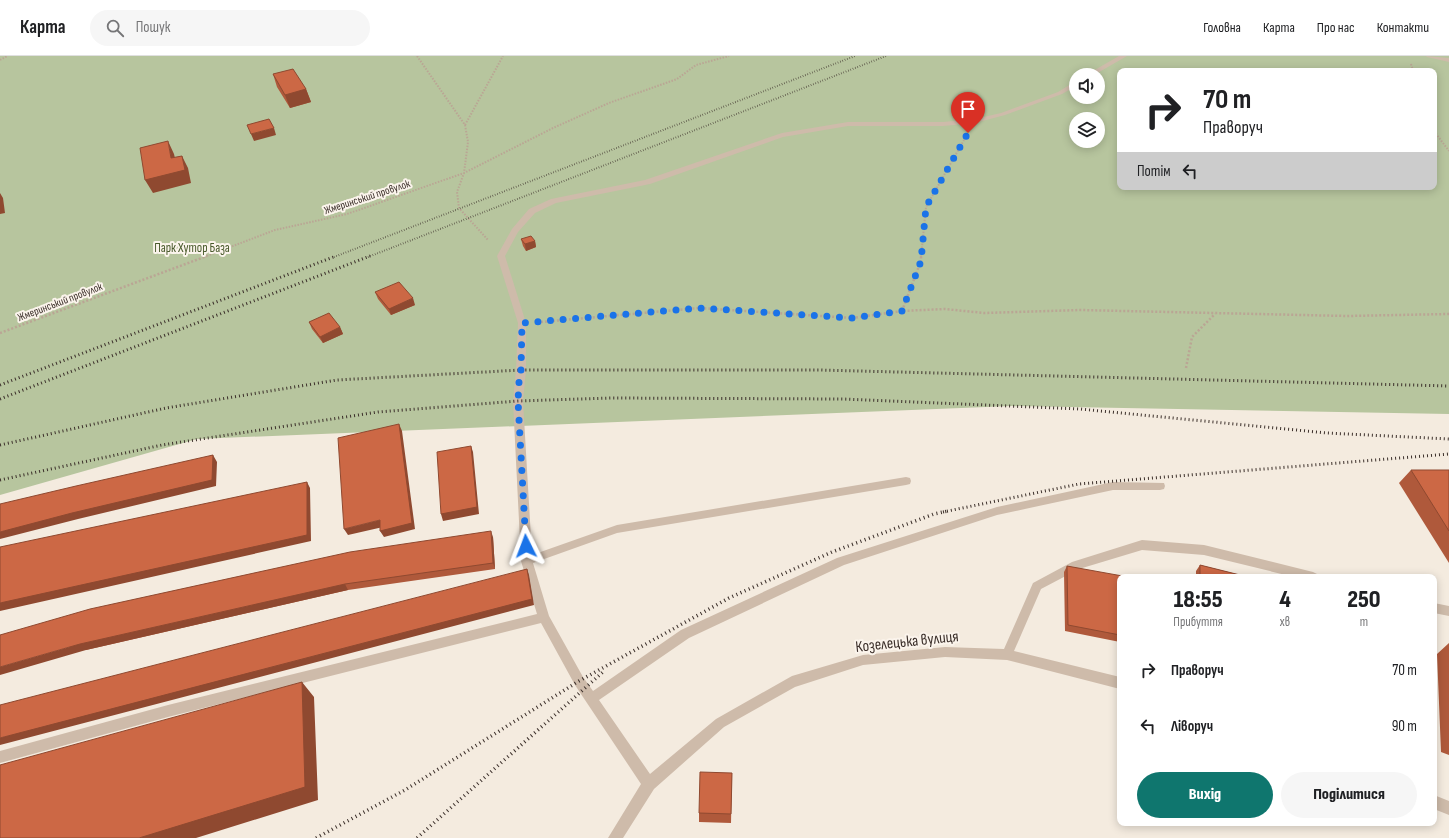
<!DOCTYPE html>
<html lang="uk">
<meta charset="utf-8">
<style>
:root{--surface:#fff;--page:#f6f6f6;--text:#202124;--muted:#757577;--line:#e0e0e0;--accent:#0f766e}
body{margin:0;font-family:"Sofia Sans Condensed",sans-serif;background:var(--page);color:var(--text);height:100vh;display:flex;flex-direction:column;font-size:15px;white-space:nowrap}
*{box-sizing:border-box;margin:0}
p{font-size:13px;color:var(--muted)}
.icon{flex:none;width:22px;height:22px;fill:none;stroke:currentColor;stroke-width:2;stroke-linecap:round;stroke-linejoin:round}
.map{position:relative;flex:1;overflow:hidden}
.drawer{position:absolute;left:1117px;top:518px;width:320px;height:252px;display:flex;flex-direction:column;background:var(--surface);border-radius:8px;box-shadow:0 2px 10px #0003}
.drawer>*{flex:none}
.banner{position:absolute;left:1117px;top:12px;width:320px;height:122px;border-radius:8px;box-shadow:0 2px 10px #0003;background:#fff;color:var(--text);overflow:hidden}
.fabs{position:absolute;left:1069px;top:12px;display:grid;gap:8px}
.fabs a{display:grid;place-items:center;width:36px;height:36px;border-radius:50%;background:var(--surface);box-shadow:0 2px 10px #0003;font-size:20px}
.pin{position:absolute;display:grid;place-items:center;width:34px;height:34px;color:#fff;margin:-41px -17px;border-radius:50% 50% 50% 0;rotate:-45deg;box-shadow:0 0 4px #0007}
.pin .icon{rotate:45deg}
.me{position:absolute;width:44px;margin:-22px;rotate:357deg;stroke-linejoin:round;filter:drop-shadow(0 0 3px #0008)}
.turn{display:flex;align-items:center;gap:14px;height:84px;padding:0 20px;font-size:18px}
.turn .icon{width:52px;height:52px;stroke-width:2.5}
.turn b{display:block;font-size:28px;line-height:34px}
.then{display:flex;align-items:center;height:38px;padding:0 20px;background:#0003;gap:8px;font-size:15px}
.eta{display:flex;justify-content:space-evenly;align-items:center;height:68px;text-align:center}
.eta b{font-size:24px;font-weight:800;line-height:28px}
.primary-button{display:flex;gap:8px;margin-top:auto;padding:8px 20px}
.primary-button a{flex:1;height:46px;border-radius:24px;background:var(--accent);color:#fff;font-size:16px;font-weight:800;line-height:46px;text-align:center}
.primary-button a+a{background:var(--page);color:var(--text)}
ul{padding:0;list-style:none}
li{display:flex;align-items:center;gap:12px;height:56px;padding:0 20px}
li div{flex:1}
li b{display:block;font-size:15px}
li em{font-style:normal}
header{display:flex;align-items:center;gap:24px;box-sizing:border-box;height:56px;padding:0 20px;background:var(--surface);border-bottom:1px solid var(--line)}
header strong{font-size:19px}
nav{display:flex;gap:22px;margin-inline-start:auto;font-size:14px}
.search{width:280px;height:36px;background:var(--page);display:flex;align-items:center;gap:10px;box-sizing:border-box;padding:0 14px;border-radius:22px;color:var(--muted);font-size:15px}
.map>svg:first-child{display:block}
</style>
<header>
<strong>Карта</strong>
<div class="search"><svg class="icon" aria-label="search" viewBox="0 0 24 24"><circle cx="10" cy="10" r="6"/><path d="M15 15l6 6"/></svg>Пошук</div>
<nav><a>Головна</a><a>Карта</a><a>Про нас</a><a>Контакти</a></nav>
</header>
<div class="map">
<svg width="1449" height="782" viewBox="0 0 1449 782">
<rect width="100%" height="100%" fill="#f4ebdf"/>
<path fill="#b7c59e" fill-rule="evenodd" d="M0 0H1449V358L1011 350 197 383 0 439ZM1120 15H1434V131H1120ZM1076 19H1098V41H1076ZM1076 63H1098V85H1076Z"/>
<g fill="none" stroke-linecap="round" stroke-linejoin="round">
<path stroke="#baa594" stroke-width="2" stroke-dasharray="1.5 1.5" stroke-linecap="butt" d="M417 0 465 69 468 86 464 117 457 136 459 152 488 184
M0 4 7 0
M1411 8 1413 15
M465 69 503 0
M1434 75 1449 95
M204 201 275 174 347 158 464 117 553 72 609 47 677 23 696 9 729 0
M921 201 926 151 964 84"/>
<path stroke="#baa594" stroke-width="2.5" stroke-dasharray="2 2" stroke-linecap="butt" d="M902 255 921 205V200
M541 266 699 252 852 262 902 255 945 253 984 257 1080 254 1347 260 1449 258
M0 277 207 200
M1186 312 1192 281 1215 258"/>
<path fill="#cebbaa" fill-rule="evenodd" d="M1119 0H1127L1094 19H1086Z
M1426 0 1449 2V6L1427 1Z
M1076 25V30L1062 38 1005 59 975 67 943 70H848L783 81 650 128 556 147 535 157 518 176 505 200 526 267V314L523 345 532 499 617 469 906 421 910 422 911 425 910 428 906 429 617 477 533 507 549 560 583 621 593 635 681 574 837 502 997 451 1113 426 1164 427 1165 430 1164 433 1160 434H1113L997 459 844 509 689 582 599 644 650 718 716 663 792 620 863 599 945 591 1004 593 1033 527 1072 506 1142 484 1204 489 1313 516 1317 518 1319 521H1294L1204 499 1142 494 1079 513 1041 533 1014 595 1120 621V633L1007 604 945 601 863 609 795 631 724 671 654 733 623 782H608L641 728 575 629 541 567 168 661 0 707V695L168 649 537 558 521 505 513 345 516 314 518 267 497 200 512 173 529 153 551 143 645 124 782 77 848 66H943L975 63 1001 57 1058 36Z
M1434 547 1449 550V560L1434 557Z
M1434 739 1449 745V759L1434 753Z"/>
<path stroke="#3b2f2a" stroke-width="2" stroke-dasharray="0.5 2" stroke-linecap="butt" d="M334 201 855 0
M368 201 886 0"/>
<path stroke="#3b2f2a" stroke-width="3" stroke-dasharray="1 3" stroke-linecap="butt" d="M0 329 336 200
M0 343 370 200
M0 389 166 352 337 324 521 314H819L1449 330
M0 424 162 389 378 356 518 345 611 342 843 343 1080 353 1327 377 1449 383
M943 456 1079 428 1449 398"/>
<path stroke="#3b2f2a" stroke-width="3.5" stroke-dasharray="1 3.5" stroke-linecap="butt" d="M316 782 405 734 579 625 729 542 832 496 934 458 948 455
M417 782 604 615"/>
</g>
<path fill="#af593b" d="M273 18 306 33 311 46 290 52 277 31Z
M521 183 535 185 536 191 526 195 523 190Z
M375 236 415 249 391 259 378 243Z
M309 266 340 271 343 278 323 287 312 273Z
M1411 414H1449V507L1399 427Z
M493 481 495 513 348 534 86 594 0 579Z
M1200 509 1248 521H1196V515Z
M1067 510 1120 521V586L1065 575 1064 516Z
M1449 587V699L1441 696 1437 598Z
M732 717 731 767 699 766V757Z"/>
<path fill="#8f4930" d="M306 33 311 46 290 52 285 39Z
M274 72 276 79 254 85 251 78Z
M168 85 174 98 178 115 171 102Z
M182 100 188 112 191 127 153 137 145 124Z
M0 137 3 142 5 157 0 158Z
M535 185 536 191 526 195 525 188Z
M413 242 415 249 391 259 389 253Z
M340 271 343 278 323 287 320 281Z
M399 368 402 375 415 473 384 481 380 475Z
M471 390 473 396 479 458 443 465 441 458Z
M213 399 217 406 216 430 78 463 0 483V476Z
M307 426 310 432 311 485 0 555V547Z
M380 464 383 471 348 479 344 473Z
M491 475 493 481 495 513 493 507Z
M527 513 529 519 534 549 0 689V682Z
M345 528 348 534 86 594 0 619V611L80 588Z
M302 626 314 641 318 744 196 782H139Z"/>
<path fill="#cc6845" stroke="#8f4930" d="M293 13 306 33 285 39 273 18Z
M269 63 274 72 251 78 247 69Z
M168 85 171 102 182 100 185 114 145 124 140 92Z
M531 180 535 185 525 188 521 183Z
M399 226 413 242 389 253 375 236Z
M329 257 340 271 320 281 309 266Z
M399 368 412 467 380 475V464L344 473 338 382Z
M471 390 477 451 441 458 437 396Z
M213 399 212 424 72 457 0 476V448L76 430Z
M1411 414H1449V475Z
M307 426V479L0 547V491Z
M491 475 493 507 345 528 80 588 0 611V579L90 553 350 496Z
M1200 509 1248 521H1200Z
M1067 510 1128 521H1120V579L1068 569Z
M527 513 532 543 0 682V649Z
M302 626 305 731 139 782H0V709Z
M700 716 732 717 731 758 699 757Z"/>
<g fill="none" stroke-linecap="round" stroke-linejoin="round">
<path stroke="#1a73e8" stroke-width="7" stroke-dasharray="0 12.6" d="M526 490 518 345 519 326 521 314 522 267 699 252 852 262 902 255 921 205 926 151 968 77"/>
</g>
<g text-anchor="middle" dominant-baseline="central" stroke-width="4" stroke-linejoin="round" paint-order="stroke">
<g font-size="11" fill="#3b2f2a" stroke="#fbf4ec">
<text transform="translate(367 141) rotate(-18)">Жмеринський провулок</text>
<text transform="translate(60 246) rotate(-21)">Жмеринський провулок</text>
</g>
<g font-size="13" fill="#495a2c" stroke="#fbf4ec">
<text x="192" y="192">Парк Хутор База</text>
</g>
<g font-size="16" fill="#3b2f2a" stroke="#fbf4ec">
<text transform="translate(907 586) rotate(-6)">Козелецька вулиця</text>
</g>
</g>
</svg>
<div class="fabs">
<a><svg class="icon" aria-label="sound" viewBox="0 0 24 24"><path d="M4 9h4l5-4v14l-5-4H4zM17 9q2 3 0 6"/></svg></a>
<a><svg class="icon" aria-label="layers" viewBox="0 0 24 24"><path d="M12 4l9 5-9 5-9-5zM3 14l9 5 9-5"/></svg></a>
</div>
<div class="pin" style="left:968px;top:77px;background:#d93025"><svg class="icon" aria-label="arrive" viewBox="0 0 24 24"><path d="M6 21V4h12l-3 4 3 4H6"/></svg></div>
<svg class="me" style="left:526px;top:490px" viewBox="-20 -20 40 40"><path d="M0-17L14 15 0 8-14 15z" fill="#1a73e8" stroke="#fff" stroke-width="4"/></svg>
<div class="banner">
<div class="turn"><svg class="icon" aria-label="right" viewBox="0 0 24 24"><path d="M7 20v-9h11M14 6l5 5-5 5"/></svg><div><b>70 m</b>Праворуч</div></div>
<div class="then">Потім<svg class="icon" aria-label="left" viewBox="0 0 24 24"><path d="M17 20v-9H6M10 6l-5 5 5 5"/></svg></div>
</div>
<section class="drawer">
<div class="eta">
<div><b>18:55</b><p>Прибуття</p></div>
<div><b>4</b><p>хв</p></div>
<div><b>250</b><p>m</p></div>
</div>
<ul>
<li><svg class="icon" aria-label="right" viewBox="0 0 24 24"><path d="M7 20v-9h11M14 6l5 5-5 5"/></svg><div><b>Праворуч</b></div><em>70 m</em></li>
<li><svg class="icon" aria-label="left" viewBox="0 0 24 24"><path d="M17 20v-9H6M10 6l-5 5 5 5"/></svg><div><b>Ліворуч</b></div><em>90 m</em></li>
</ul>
<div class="primary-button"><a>Вихід</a><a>Поділитися</a></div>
</section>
</div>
